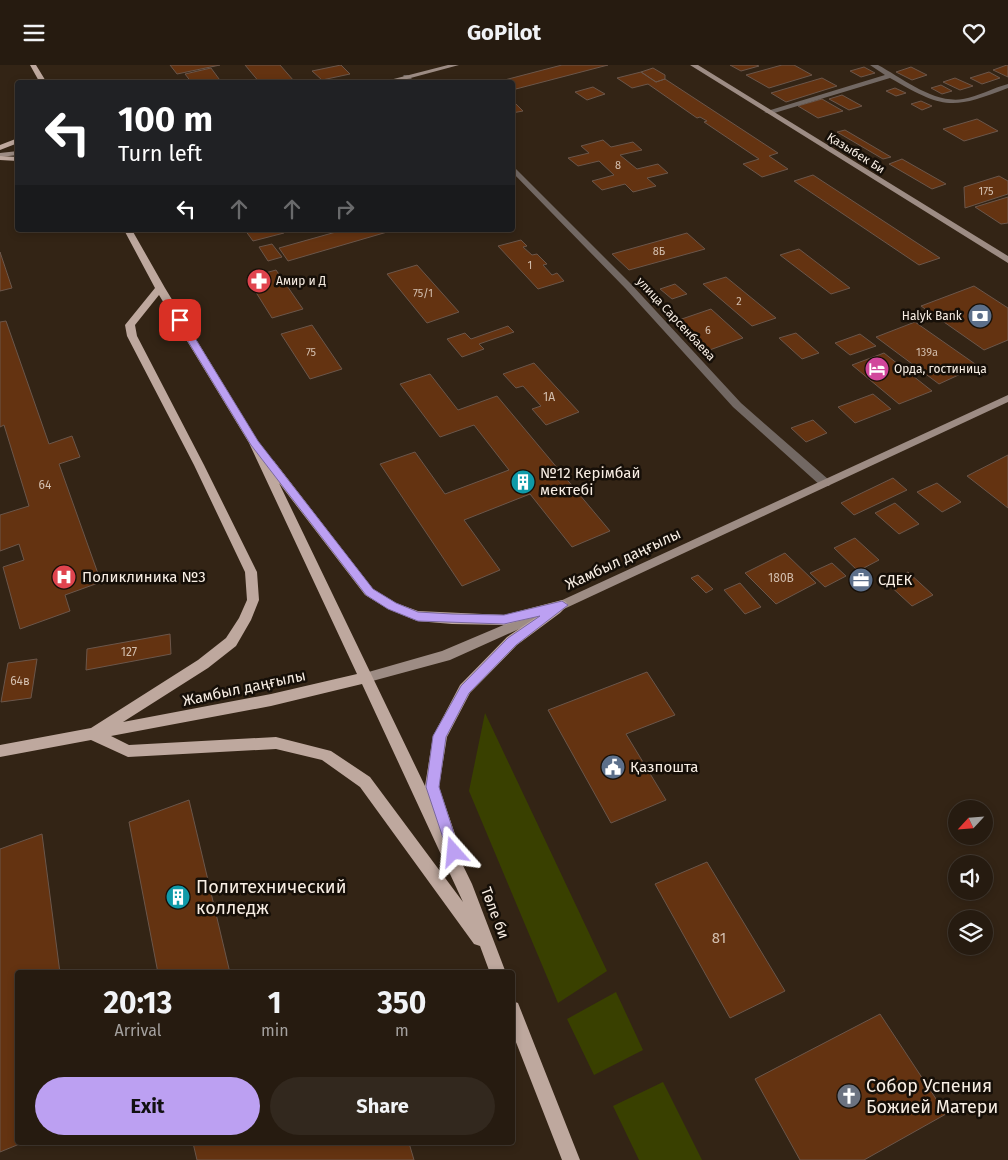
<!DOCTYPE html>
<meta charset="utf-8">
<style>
:root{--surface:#261b10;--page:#32281e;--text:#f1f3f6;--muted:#a4a19f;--line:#423930;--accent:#bca0f2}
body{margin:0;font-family:"Fira Sans",sans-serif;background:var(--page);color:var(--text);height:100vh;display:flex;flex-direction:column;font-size:19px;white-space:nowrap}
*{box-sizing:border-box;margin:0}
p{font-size:16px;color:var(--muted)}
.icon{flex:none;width:28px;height:28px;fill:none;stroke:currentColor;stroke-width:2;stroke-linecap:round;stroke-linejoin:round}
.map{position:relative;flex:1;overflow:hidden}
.side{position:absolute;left:15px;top:905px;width:500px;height:175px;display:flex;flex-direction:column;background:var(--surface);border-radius:5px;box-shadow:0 2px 8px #0003,0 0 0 1px var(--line)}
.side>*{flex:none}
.top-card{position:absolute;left:15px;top:15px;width:500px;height:152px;border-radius:5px;box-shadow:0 2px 8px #0003,0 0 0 1px var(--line);background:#202124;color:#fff;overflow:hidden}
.needle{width:32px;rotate:244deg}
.tools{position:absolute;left:948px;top:735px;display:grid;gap:10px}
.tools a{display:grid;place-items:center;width:45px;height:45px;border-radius:50%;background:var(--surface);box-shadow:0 2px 8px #0003,0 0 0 1px var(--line);font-size:25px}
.pin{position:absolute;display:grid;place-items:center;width:42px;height:42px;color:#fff;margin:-21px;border-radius:10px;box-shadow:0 2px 8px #0006}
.me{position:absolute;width:55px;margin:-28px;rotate:342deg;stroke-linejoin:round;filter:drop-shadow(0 0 4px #0008)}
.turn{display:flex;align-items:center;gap:18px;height:105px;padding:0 20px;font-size:22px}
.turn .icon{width:65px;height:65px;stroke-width:2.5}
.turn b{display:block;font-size:35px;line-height:42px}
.lanes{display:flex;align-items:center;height:48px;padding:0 20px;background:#0003;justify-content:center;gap:25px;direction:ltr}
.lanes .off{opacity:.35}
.eta{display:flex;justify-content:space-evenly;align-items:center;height:85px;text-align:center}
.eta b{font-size:30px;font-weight:700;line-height:35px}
.primary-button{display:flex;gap:10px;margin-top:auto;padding:10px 20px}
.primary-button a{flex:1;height:58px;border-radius:30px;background:var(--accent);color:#111;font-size:20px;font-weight:700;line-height:58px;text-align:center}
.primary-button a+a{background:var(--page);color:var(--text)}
header{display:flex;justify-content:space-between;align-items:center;height:65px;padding:0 20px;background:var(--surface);font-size:22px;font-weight:700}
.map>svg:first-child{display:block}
</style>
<header><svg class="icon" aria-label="menu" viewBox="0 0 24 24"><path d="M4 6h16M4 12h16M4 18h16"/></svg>GoPilot<svg class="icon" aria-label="heart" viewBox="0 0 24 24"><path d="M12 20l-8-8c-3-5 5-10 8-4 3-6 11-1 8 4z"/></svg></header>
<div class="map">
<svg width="1008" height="1095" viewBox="0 0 1008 1095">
<rect width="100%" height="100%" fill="#332415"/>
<path fill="#394000" d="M485 648 607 906 558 938 469 726Z
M616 927 643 985 594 1010 567 954Z
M663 1017 702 1095H639L613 1041Z"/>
<path fill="#643311" stroke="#6b564a" d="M170 0H220L177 9Z
M245 0H280L294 16 260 18Z
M341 0 350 9 322 15 312 6Z
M562 0H608L512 25V18H493Z
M730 0H756L759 1 741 6Z
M782 0H794L812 10 769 23 746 10Z
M1008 0V12L993 5 1007 0Z
M864 2 875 8 861 12 850 6Z
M911 2 927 10 912 15 896 7Z
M211 3 222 18H192L185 9Z
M653 3 665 10V14L656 17 641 7Z
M641 7 656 17 665 14 778 88 769 91 788 104 762 112 743 99 759 94 704 57 707 56 700 52 697 53 648 19 632 23 617 13Z
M989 7 1000 13 982 19 970 13Z
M822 13 837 21 786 37 771 28Z
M955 13 973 21 960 25 943 17Z
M941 20 952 26 942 29 931 23Z
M593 22 605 29 587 35 575 27Z
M895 23 906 28 896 31 886 26Z
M842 30 862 41 849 45 829 34Z
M822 34 843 46 818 53 798 41Z
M921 36 932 41 922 45 911 39Z
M512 39H516L523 46 512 48Z
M977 54 998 66 964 76 943 64Z
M845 65 891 92 883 94 837 67Z
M603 75 611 82 633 77 642 85 620 90 637 104 658 99 668 108 647 113 656 121 633 127 625 119 602 125 592 116 614 110 599 96 578 101 568 93 589 88 581 81Z
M902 94 946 119 932 124 889 99Z
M813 110 940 193 919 200 794 116Z
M999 111 1008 116V129L965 143 964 122Z
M1008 132V158L1001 159 975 142Z
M245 165H282L284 168 253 176Z
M343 165H394L288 196 279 183Z
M687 168 705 184 629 205 612 189Z
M521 175 527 181 523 182 532 190 537 189 547 199 543 200 552 210 557 208 564 216 538 224 498 181Z
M272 179 282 192 268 196 259 182Z
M799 184 850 223 831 229 780 190Z
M0 187 12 223 0 226Z
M417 200 459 247 427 258 387 209Z
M276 205 303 244 272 253 247 213Z
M726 212 776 253 752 261 703 219Z
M675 219 687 229 672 234 660 224Z
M974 221 1008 243V275L984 285 921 241Z
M711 244 743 273 704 287 673 257Z
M6 256 49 379 72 371 80 392 59 399 101 517 65 530 70 546 20 564 3 502 24 495 19 479 0 486V450L29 441 4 360 0 362V257Z
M915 257 978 301 939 319 876 272Z
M312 260 342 304 310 314 281 269Z
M508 261 514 267 479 279 484 284 462 292 447 274 465 268 471 274Z
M796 268 819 288 802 294 779 273Z
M860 269 876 281 850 290 835 278Z
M884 288 932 326 899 339 852 300Z
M534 298 579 347 546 360 532 344 541 341 523 321 516 323 503 309Z
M430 309 458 345 497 331 610 466 572 482 530 429 464 455 500 505 462 521 380 399 415 387 445 429 509 405 474 360 440 372 400 319Z
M873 329 891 344 855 358 838 342Z
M813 355 827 368 806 377 791 363Z
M1008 390V443L967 411Z
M893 413 907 425 854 450 841 438Z
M937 418 961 437 942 447 917 427Z
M895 438 919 459 899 469 875 448Z
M855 473 879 495 858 506 834 483Z
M785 488 816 518 776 539 745 508Z
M832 498 846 511 825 522 810 508Z
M908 507 933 530 912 541 887 518Z
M698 510 713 524 706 528 691 513Z
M740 518 761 542 745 549 724 525Z
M170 569 171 589 86 605 87 584Z
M37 594 31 633 1 637 8 598Z
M647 607 675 650 626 669 666 735 611 758 548 645Z
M189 735 230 908H158L129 757Z
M42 769 60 908H18V1078H22L0 1087V784Z
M707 797 785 926 730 953 655 819Z
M880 949 946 1049 864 1095H800L755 1014Z
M193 1078H409L414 1095H197Z"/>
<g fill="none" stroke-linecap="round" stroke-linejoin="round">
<path fill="#726863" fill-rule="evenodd" d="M870 0H878C902 13 934 39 963 34 979 31 993 23 1008 19V23C951 45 944 44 890 13L771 49 764 47 885 10Z
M404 10H408L416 18H409L403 11Z
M512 100 631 219 741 338 829 415 831 418 829 421H821L733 342 625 223 512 107Z"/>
<path fill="#9d8c84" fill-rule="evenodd" d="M448 0H459L392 18H378Z
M690 0H698L1008 191V198Z
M18 86V90L0 92V88Z
M1008 330V337L566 543 450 595 365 618 360 617 358 613 360 609 365 608 442 586 558 537Z"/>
<path fill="#bea89e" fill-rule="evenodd" d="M30 0H36L47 18H40Z
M18 73V78L0 85V80Z
M0 91 18 92V96L0 95Z
M124 165H132L165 223 259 378 268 396H274L373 524 396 538 418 546 504 550 562 535 566 537 568 540 560 548 517 580 470 628 447 672 439 722 456 772 452 778 472 819 506 908H490L480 881 474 879 360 722 322 695 276 684 128 692 91 675 0 692V680L91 663 198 595 226 573 239 553 247 535 245 507 194 400 127 271 125 260 155 223ZM159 230 249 378 357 609 271 629 123 657 208 603 236 581 251 555 259 535 257 507 204 400 137 271 135 260ZM279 418 365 530 388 544 417 556 452 559 504 560 538 551 507 572 460 620 433 671 425 721ZM362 619 463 837 370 712 331 686 276 672 129 680 111 671 271 641Z
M512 936 518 938 580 1095H562L512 967Z"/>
</g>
<path fill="#bca0f2" stroke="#7a689d" d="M180 252 184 255 258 376 373 524 396 538 418 547 452 549 504 550 562 536 568 540 516 580 469 628 446 672 439 722 460 787 458 791 454 793 449 791 426 722 433 671 461 621 508 573 540 551 504 559 418 556 388 544 366 530 251 380 175 255Z"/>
<defs>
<symbol id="pharmacy-disc" viewBox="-11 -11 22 22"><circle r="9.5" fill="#e0444e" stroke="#160f08"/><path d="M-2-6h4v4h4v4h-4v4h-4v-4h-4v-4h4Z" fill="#fff"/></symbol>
<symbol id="bank-disc" viewBox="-11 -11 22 22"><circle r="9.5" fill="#5c6f8a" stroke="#160f08"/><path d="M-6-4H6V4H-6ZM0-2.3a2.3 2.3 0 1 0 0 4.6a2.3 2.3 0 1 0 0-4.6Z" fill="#fff"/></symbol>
<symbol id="hotel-disc" viewBox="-11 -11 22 22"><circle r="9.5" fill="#d1479c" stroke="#160f08"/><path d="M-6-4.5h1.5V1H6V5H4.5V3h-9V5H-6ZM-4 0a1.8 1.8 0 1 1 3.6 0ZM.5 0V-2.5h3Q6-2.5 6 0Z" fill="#fff"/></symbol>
<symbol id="building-disc" viewBox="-11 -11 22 22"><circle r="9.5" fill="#0f9aa8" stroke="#160f08"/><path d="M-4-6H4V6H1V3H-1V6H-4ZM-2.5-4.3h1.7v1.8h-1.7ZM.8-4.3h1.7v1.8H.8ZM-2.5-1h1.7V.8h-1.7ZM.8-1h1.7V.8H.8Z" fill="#fff"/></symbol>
<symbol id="hospital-disc" viewBox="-11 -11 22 22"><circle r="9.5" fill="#e0444e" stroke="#160f08"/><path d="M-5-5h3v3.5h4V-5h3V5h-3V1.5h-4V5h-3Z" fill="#fff"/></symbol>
<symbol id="office-disc" viewBox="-11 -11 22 22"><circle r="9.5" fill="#5c6f8a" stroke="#160f08"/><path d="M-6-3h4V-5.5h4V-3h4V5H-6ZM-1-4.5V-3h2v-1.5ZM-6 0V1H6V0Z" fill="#fff"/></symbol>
<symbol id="civic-disc" viewBox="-11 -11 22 22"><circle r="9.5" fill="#5c6f8a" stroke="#160f08"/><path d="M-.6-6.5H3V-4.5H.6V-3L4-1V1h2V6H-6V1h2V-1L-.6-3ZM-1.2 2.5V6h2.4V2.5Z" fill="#fff"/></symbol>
<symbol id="church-disc" viewBox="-11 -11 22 22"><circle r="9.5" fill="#6b7280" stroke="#160f08"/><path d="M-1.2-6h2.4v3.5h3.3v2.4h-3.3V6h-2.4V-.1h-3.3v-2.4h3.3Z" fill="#fff"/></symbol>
</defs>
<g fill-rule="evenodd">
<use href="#pharmacy-disc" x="245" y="202" width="28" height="28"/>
<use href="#bank-disc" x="966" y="237" width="28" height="28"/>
<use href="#hotel-disc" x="863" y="290" width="28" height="28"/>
<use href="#building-disc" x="509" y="403" width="28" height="28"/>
<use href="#hospital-disc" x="50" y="498" width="28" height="28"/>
<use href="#office-disc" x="847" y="501" width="28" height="28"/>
<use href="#civic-disc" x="599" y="688" width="28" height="28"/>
<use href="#building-disc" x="164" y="818" width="28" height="28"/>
<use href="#church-disc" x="835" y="1017" width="28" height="28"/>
</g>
<g text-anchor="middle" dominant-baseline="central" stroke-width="5" stroke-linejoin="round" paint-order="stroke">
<g font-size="11" fill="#d3bfaf">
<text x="618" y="100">8</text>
<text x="986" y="126">175</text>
<text x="659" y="186">8Б</text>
<text x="530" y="200">1</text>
<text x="423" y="228">75/1</text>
<text x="739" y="236">2</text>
<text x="708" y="265">6</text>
<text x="311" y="287">75</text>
<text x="927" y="287">139а</text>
</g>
<g font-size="12" fill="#f8eee4" stroke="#160f08">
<text transform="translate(856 88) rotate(32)">Қазыбек Би</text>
<text transform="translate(676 254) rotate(47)">улица Сарсенбаева</text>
</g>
<g font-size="12" fill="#f8eee4" stroke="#160f08" text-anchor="start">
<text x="276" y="216">Амир и Д</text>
<text x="962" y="251" text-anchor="end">Halyk Bank</text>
<text x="894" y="304">Орда, гостиница</text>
</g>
<g font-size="12" fill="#d3bfaf">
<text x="549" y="332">1А</text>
<text x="45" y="420">64</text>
<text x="781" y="513">180В</text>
<text x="129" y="587">127</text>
<text x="20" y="616">64в</text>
</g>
<g font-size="15" fill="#f8eee4" stroke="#160f08" text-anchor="start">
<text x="540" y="408">№12 Керімбай<tspan x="540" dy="17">мектебі</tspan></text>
<text x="82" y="512">Поликлиника №3</text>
<text x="878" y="515">СДЕК</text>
<text x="630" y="702">Қазпошта</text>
</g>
<g font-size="15" fill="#f8eee4" stroke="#160f08">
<text transform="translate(623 494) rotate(-25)">Жамбыл даңғылы</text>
<text transform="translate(244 623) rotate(-12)">Жамбыл даңғылы</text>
<text transform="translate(495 848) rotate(69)">Төле би</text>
</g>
<g font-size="15" fill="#d3bfaf">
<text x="719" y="873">81</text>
</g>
<g font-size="18" fill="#f8eee4" stroke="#160f08" text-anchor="start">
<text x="196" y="822">Политехнический<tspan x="196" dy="21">колледж</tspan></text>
<text x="866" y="1021">Собор Успения<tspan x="866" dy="21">Божией Матери</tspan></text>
</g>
</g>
</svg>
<div class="tools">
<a><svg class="needle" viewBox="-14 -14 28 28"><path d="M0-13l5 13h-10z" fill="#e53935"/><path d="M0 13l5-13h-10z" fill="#a4a19f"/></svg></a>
<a><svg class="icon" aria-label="sound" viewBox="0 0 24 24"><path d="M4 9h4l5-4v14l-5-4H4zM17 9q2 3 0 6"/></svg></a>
<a><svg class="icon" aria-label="layers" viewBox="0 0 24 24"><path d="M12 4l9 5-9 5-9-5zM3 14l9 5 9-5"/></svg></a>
</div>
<div class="pin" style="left:180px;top:255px;background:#d93025"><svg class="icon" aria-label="arrive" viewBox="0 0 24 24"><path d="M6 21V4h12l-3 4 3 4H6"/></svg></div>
<svg class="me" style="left:454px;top:787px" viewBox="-20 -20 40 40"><path d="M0-17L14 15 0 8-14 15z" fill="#bca0f2" stroke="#fff" stroke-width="4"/></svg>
<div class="top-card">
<div class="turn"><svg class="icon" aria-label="left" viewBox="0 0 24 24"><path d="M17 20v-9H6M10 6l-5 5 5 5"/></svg><div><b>100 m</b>Turn left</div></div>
<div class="lanes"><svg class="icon" aria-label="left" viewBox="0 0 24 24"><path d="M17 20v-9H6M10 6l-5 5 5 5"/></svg><svg class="icon off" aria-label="ahead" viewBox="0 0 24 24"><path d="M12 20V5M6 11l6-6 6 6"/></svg><svg class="icon off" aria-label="ahead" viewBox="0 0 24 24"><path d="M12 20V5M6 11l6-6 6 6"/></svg><svg class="icon off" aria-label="right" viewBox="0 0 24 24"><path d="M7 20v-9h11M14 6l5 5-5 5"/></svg></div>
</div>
<section class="side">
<div class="eta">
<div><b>20:13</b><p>Arrival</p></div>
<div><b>1</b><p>min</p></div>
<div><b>350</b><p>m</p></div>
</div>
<div class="primary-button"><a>Exit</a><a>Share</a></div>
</section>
</div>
